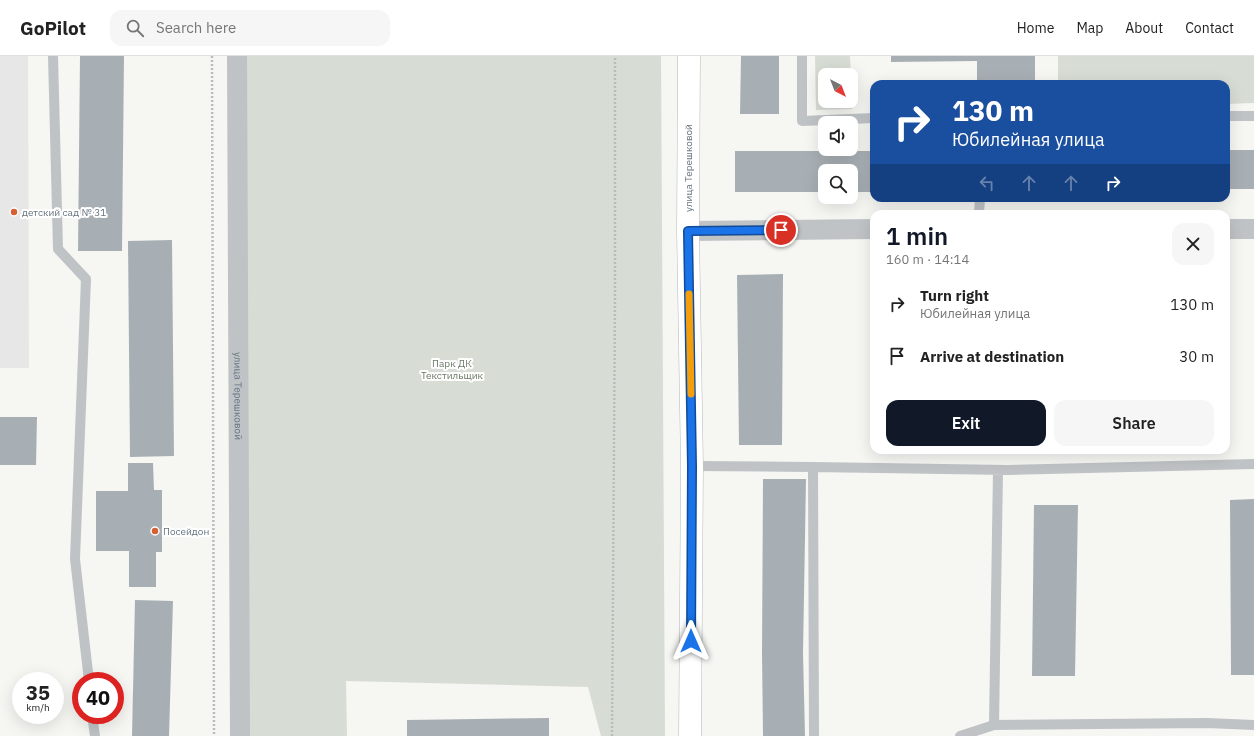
<!DOCTYPE html>
<meta charset="utf-8">
<style>
:root{--surface:#fff;--page:#f6f6f6;--text:#222;--muted:#767676;--line:#e0e0e0;--accent:#111827}
body{margin:0;font-family:"IBM Plex Sans",sans-serif;background:var(--page);color:var(--text);height:100vh;display:flex;flex-direction:column;font-size:15px;white-space:nowrap}
*{box-sizing:border-box;margin:0}
p{font-size:13px;color:var(--muted)}
.icon{flex:none;width:22px;height:22px;fill:none;stroke:currentColor;stroke-width:2;stroke-linecap:round;stroke-linejoin:round}
.map{position:relative;flex:1;overflow:hidden}
.side{position:absolute;left:870px;top:154px;width:360px;height:244px;display:flex;flex-direction:column;background:var(--surface);border-radius:12px;box-shadow:0 4px 16px #0002}
.side>*{flex:none}
.guide{position:absolute;left:870px;top:24px;width:360px;height:122px;border-radius:12px;box-shadow:0 4px 16px #0002;background:#1a4fa0;color:#fff;overflow:hidden}
.needle{width:26px;rotate:138deg}
.fabs{position:absolute;left:818px;top:12px;display:grid;gap:8px}
.fabs a{display:grid;place-items:center;width:40px;height:40px;border-radius:8px;background:var(--surface);box-shadow:0 4px 16px #0002;font-size:20px}
.speed{position:absolute;left:12px;top:616px;display:flex;gap:8px;font-size:20px;font-weight:700;text-align:center}
.speed>*{display:grid;place-content:center;width:52px;height:52px;border-radius:50%;background:var(--surface);box-shadow:0 4px 16px #0002;line-height:1}
.speed small{font-size:10px;font-weight:400}
.speed .limit{border:6px solid #d22;background:#fff;color:#111}
.pin{position:absolute;display:grid;place-items:center;width:34px;height:34px;color:#fff;margin:-17px;border:2px solid #fff;border-radius:50%;box-shadow:0 1px 4px #0007}
.me{position:absolute;width:44px;margin:-22px;rotate:0deg;stroke-linejoin:round;filter:drop-shadow(0 0 3px #0008)}
.turn{display:flex;align-items:center;gap:14px;height:84px;padding:0 16px;font-size:18px}
.turn .icon{width:52px;height:52px;stroke-width:2.5}
.turn b{display:block;font-size:28px;line-height:34px}
.lanes{display:flex;align-items:center;height:38px;padding:0 16px;background:#0003;justify-content:center;gap:20px;direction:ltr}
.lanes .off{opacity:.35}
.round{display:grid;place-items:center;flex:none;width:42px;height:42px;border-radius:12px;background:var(--page)}
.overview{display:flex;align-items:center;justify-content:space-between;height:68px;padding:0 16px}
h1{font-size:24px;font-weight:600;line-height:30px;color:var(--accent)}
.action{display:flex;gap:8px;margin-top:auto;padding:8px 16px}
.action a{flex:1;height:46px;border-radius:12px;background:var(--accent);color:#fff;font-size:16px;font-weight:600;line-height:46px;text-align:center}
.action a+a{background:var(--page);color:var(--text)}
ul{padding:0;list-style:none}
li{display:flex;align-items:center;gap:12px;height:52px;padding:0 16px}
li div{flex:1}
li b{display:block;font-size:15px}
li em{font-style:normal}
header{display:flex;align-items:center;gap:24px;box-sizing:border-box;height:56px;padding:0 20px;background:var(--surface);border-bottom:1px solid var(--line)}
header strong{font-size:19px}
nav{display:flex;gap:22px;margin-inline-start:auto;font-size:14px}
.search{width:280px;height:36px;background:var(--page);display:flex;align-items:center;gap:10px;box-sizing:border-box;padding:0 14px;border-radius:12px;color:var(--muted);font-size:15px}
.map>svg:first-child{display:block}
</style>
<header>
<strong>GoPilot</strong>
<div class="search"><svg class="icon" aria-label="search" viewBox="0 0 24 24"><circle cx="10" cy="10" r="6"/><path d="M15 15l6 6"/></svg>Search here</div>
<nav><a>Home</a><a>Map</a><a>About</a><a>Contact</a></nav>
</header>
<div class="map">
<svg width="1254" height="680" viewBox="0 0 1254 680">
<rect width="100%" height="100%" fill="#f6f6f3"/>
<path fill="#e6e7e6" d="M0 0H28L29 312H0Z"/>
<path fill="#d7dcd4" fill-rule="evenodd" d="M239 0H661L665 680H601L588 631 346 625 347 680H241Z
M815 0H850L852 53 816 54ZM825 19H851V45H825Z
M1058 0H1254V47L1226 48V28H1058Z"/>
<path fill="#a8afb4" d="M80 0H124L122 195H78Z
M741 0H779V58H740Z
M891 0H1035V28H977V5L891 6Z
M1226 94H1254V133H1226Z
M735 95H874V136H851V115H825V136H735Z
M172 184 174 400 130 401 128 185Z
M783 218 782 389H739L737 219Z
M0 361H37L36 409H0Z
M128 407H153L154 434H162V496H156V531H129V495H96V435H128Z
M763 423H806L803 597 805 680H763L762 597Z
M1254 443V619H1231L1230 444Z
M1034 449H1078L1075 620H1032Z
M135 544 173 545 169 680H132Z
M549 662V680H407V664Z"/>
<g fill="none" stroke-linecap="round" stroke-linejoin="round">
<defs>
<path id="secondary" d="M689 0 688 175 692 410 690 680"/>
</defs>
<use href="#secondary" stroke="#b4b8bc" stroke-width="23"/>
<path stroke="#b9bcbe" stroke-width="2.5" stroke-dasharray="2 2" stroke-linecap="butt" d="M212 0 214 680
M612 680 615 242V0"/>
<path stroke="#bfc3c6" stroke-width="10" d="M53 0 58 193 86 223 75 503 89 625
M802 0V65L874 62
M1226 60H1254
M979 158 980 142
M692 410 813 411 814 680
M813 411 1008 414 1254 408
M92 659 95 680
M994 669 998 414
M960 680 994 669 1207 667 1254 669"/>
<g stroke="#bfc3c6" stroke-width="20">
<path id="s1" d="M237 0 240 680"/>
<path d="M1226 173H1254"/>
<path d="M688 175 874 173"/>
</g>
<use href="#secondary" stroke="#fff" stroke-width="22"/>
</g>
<g fill="none" stroke-linecap="round" stroke-linejoin="round">
<defs>
<path id="route" d="M691 585 692 410 688 175 781 174"/>
</defs>
<use href="#route" stroke="#114b97" stroke-width="10"/>
<use href="#route" stroke="#1a73e8" stroke-width="7"/>
<path stroke="#f59e0b" stroke-width="7" d="M689 238 691 338"/>
</g>
<g fill="#d46034" stroke="#fff" stroke-width="1.5">
<circle cx="14" cy="156" r="4"/>
<circle cx="155" cy="475" r="4"/>
</g>
<g text-anchor="middle" dominant-baseline="central" stroke-width="4" stroke-linejoin="round" paint-order="stroke">
<g font-size="10" fill="#677581" stroke="#fff">
<text transform="translate(688 112) rotate(-90)">улица Терешковой</text>
<text stroke="none"><textPath href="#s1" startOffset="340">улица Терешковой</textPath></text>
</g>
<g font-size="10" fill="#677581" stroke="#fff" text-anchor="start">
<text x="22" y="156">детский сад № 31</text>
<text x="163" y="475">Посейдон</text>
</g>
<g font-size="10" fill="#697966" stroke="#fff">
<text x="452" y="307">Парк ДК<tspan x="452" dy="12">Текстильщик</tspan></text>
</g>
</g>
</svg>
<div class="fabs">
<a><svg class="needle" viewBox="-14 -14 28 28"><path d="M0-13l5 13h-10z" fill="#e53935"/><path d="M0 13l5-13h-10z" fill="#767676"/></svg></a>
<a><svg class="icon" aria-label="sound" viewBox="0 0 24 24"><path d="M4 9h4l5-4v14l-5-4H4zM17 9q2 3 0 6"/></svg></a>
<a><svg class="icon" aria-label="search" viewBox="0 0 24 24"><circle cx="10" cy="10" r="6"/><path d="M15 15l6 6"/></svg></a>
</div>
<div class="speed"><div>35<small>km/h</small></div><div class="limit">40</div></div>
<div class="pin" style="left:781px;top:174px;background:#d93025"><svg class="icon" aria-label="arrive" viewBox="0 0 24 24"><path d="M6 21V4h12l-3 4 3 4H6"/></svg></div>
<svg class="me" style="left:691px;top:585px" viewBox="-20 -20 40 40"><path d="M0-17L14 15 0 8-14 15z" fill="#1a73e8" stroke="#fff" stroke-width="4"/></svg>
<div class="guide">
<div class="turn"><svg class="icon" aria-label="right" viewBox="0 0 24 24"><path d="M7 20v-9h11M14 6l5 5-5 5"/></svg><div><b>130 m</b>Юбилейная улица</div></div>
<div class="lanes"><svg class="icon off" aria-label="left" viewBox="0 0 24 24"><path d="M17 20v-9H6M10 6l-5 5 5 5"/></svg><svg class="icon off" aria-label="ahead" viewBox="0 0 24 24"><path d="M12 20V5M6 11l6-6 6 6"/></svg><svg class="icon off" aria-label="ahead" viewBox="0 0 24 24"><path d="M12 20V5M6 11l6-6 6 6"/></svg><svg class="icon" aria-label="right" viewBox="0 0 24 24"><path d="M7 20v-9h11M14 6l5 5-5 5"/></svg></div>
</div>
<section class="side">
<div class="overview"><div><h1>1 min</h1><p>160 m · 14:14</p></div><a class="round"><svg class="icon" aria-label="close" viewBox="0 0 24 24"><path d="M6 6l12 12M18 6L6 18"/></svg></a></div>
<ul>
<li><svg class="icon" aria-label="right" viewBox="0 0 24 24"><path d="M7 20v-9h11M14 6l5 5-5 5"/></svg><div><b>Turn right</b><p>Юбилейная улица</p></div><em>130 m</em></li>
<li><svg class="icon" aria-label="arrive" viewBox="0 0 24 24"><path d="M6 21V4h12l-3 4 3 4H6"/></svg><div><b>Arrive at destination</b></div><em>30 m</em></li>
</ul>
<div class="action"><a>Exit</a><a>Share</a></div>
</section>
</div>
